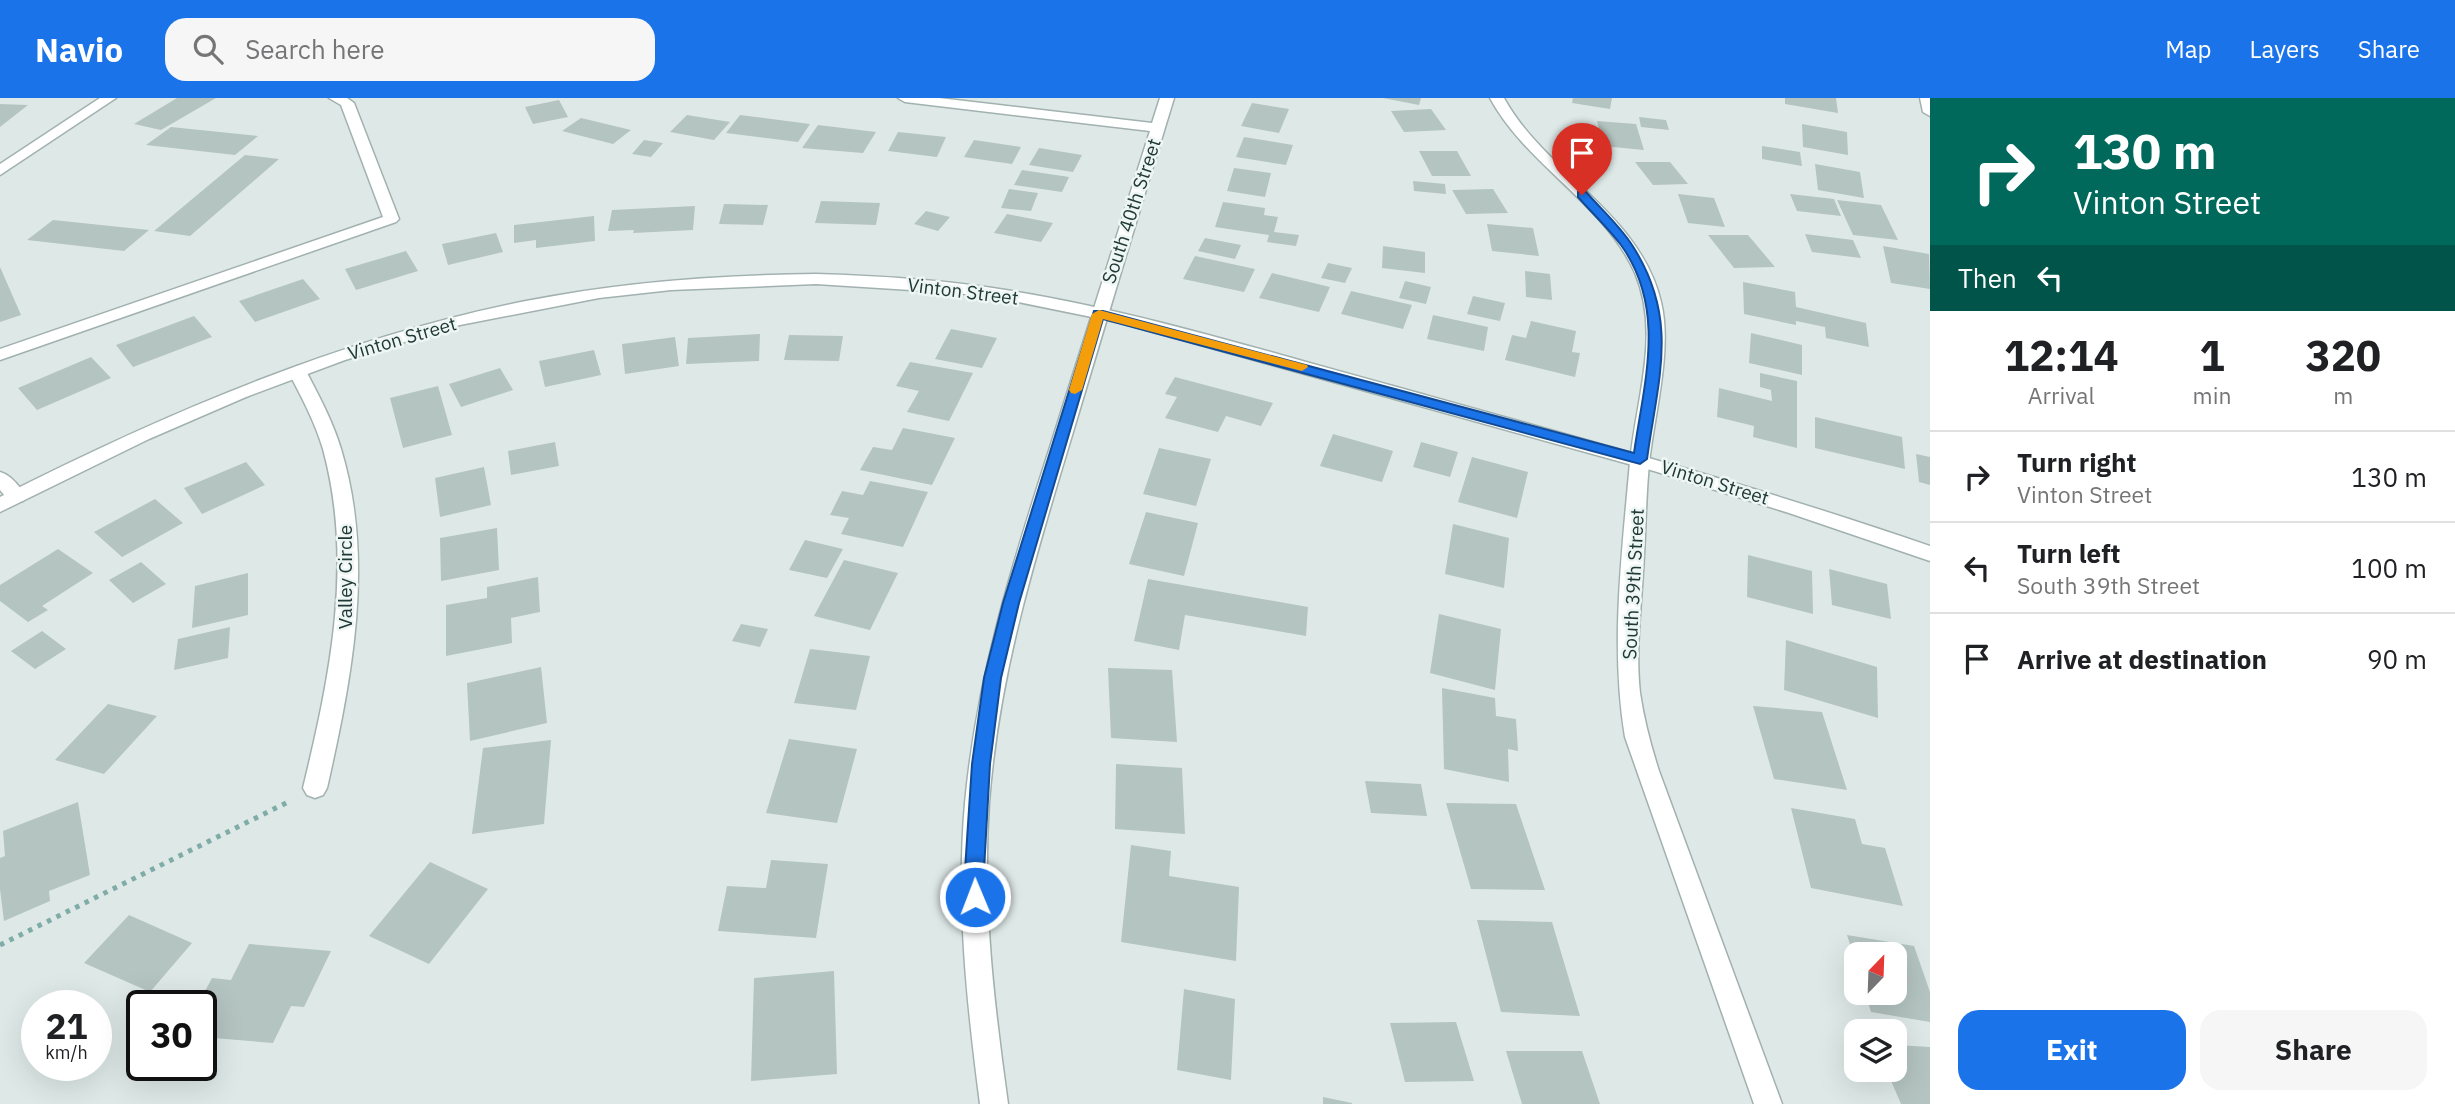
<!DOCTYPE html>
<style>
:root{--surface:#fff;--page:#f6f6f6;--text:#202124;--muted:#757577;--line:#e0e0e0;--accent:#1a73e8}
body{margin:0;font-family:"IBM Plex Sans",sans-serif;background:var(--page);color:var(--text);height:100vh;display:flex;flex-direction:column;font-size:26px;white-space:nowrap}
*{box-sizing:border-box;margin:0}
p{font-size:23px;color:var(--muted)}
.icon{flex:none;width:38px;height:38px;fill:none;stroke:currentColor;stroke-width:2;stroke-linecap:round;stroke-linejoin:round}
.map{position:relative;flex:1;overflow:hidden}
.sheet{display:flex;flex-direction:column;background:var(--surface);width:525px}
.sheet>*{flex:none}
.top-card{background:#00695c;color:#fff;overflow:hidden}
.needle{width:46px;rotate:23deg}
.controls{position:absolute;left:1844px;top:844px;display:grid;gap:14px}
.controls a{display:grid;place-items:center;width:63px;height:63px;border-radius:14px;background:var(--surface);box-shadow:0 7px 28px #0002;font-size:35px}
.speed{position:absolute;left:21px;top:892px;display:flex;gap:14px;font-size:35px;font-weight:700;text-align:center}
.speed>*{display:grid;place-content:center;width:91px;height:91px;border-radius:50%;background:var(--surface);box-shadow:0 7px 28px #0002;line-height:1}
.speed small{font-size:18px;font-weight:400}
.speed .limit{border:4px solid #111;border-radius:10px;background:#fff;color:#111}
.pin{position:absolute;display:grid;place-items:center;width:60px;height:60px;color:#fff;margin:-72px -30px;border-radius:50% 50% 50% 0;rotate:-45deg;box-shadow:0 0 7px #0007}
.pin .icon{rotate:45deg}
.me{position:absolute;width:77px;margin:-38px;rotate:359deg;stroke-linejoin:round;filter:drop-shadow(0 0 5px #0008)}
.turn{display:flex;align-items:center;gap:24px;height:147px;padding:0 28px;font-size:32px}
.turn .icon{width:91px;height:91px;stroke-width:2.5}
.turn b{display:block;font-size:49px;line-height:60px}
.then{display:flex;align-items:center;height:66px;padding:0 28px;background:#0003;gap:14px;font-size:26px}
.eta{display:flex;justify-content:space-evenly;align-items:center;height:119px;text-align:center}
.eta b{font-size:42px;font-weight:700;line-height:49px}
.button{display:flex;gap:14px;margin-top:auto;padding:14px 28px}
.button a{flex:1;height:80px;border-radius:21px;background:var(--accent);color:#fff;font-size:28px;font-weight:700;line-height:80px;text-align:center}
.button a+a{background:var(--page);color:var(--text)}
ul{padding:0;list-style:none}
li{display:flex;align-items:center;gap:21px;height:91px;padding:0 28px;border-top:2px solid var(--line)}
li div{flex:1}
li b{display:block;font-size:26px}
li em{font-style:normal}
header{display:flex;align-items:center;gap:42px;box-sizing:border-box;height:98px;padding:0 35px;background:var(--accent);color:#fff}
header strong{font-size:33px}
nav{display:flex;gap:38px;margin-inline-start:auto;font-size:24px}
.search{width:490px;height:63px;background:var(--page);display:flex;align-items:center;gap:18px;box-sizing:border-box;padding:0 24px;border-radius:21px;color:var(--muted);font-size:26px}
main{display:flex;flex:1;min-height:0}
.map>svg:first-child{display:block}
</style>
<header>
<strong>Navio</strong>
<div class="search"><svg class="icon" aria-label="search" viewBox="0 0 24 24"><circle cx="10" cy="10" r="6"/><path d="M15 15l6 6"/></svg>Search here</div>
<nav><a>Map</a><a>Layers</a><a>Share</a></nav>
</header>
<main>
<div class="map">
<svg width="1930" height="1006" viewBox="0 0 1930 1006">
<rect width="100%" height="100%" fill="#dee9e7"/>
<path fill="#b4c4c0" d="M177 0H216L161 32 134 26Z
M1383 0H1421L1419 7Z
M1573 0H1612L1610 11 1572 5Z
M1785 0H1836L1838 15 1785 6Z
M559 2 568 19 533 26 525 9Z
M1252 5 1289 11 1279 35 1241 28Z
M0 6 28 7 0 29Z
M1431 11 1446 32 1404 34 1391 13Z
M687 17 730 24 714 42 670 34Z
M740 17 810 26 798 44 726 35Z
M1639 19 1666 22 1669 32 1641 29Z
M581 20 631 32 613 46 562 33Z
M1597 23 1636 26 1644 52 1603 48Z
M1802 26 1847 34 1848 57 1803 49Z
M818 27 876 34 863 55 802 50Z
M171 29 258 38 235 57 146 47Z
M898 34 946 39 937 59 888 53Z
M1244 39 1293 47 1286 67 1236 59Z
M644 42 663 45 651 59 632 56Z
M974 42 1021 49 1012 66 964 59Z
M1762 48 1800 54 1802 68 1762 61Z
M1039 50 1082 57 1073 74 1029 67Z
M1419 53H1457L1471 78H1432Z
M245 57 279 61 190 138 154 133Z
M1635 64H1670L1688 86 1653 87Z
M1815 66 1860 74 1864 100 1818 92Z
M1234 70 1271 75 1265 99 1227 93Z
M1022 72 1069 79 1062 94 1014 87Z
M1413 83 1445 86 1446 96 1414 93Z
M1009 91 1038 95 1031 113 1001 110Z
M1493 91 1508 115 1466 116 1452 92Z
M1678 96 1714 100 1725 129 1688 125Z
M1790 96 1834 101 1841 118 1797 113Z
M1837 102 1881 107 1898 142 1853 137Z
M821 103 880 105 876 127 815 125Z
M1223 104 1265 110 1264 117 1278 119 1274 134 1299 137 1296 148 1267 144 1269 137 1215 129Z
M724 106 768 107 763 127 719 126Z
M695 108 693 132 633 135 634 132 608 133 612 112Z
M926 113 950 119 938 133 914 126Z
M1007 116 1053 125 1041 144 994 135Z
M594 118 595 143 536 150V142L514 145V127Z
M53 122 149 132 124 153 27 142Z
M1487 126 1533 130 1539 158 1492 153Z
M496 135 503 154 448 167 442 146Z
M1805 136 1853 142 1861 160 1812 154Z
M1708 137H1748L1775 169 1734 170Z
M1205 140 1241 147 1235 161 1198 153Z
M1383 148 1425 154V175L1382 170Z
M1883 148 1929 156 1930 191 1891 185Z
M406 153 418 173 356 192 345 171Z
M1195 158 1255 171 1244 194 1183 181Z
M1328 165 1352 170 1345 185 1321 180Z
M0 169 21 217 0 224Z
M1525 173 1550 176 1552 202 1526 199Z
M1272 175 1330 189 1319 214 1259 200Z
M303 181 320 201 255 224 239 203Z
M1405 183 1431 189 1426 206 1399 200Z
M1743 184 1795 194 1796 209 1866 225 1869 249 1826 240 1825 229 1796 223V227L1744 216Z
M1351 193 1412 207 1403 231 1341 216Z
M1473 198 1505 205 1500 223 1467 216Z
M1433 217 1488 229 1484 253 1427 241Z
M194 218 212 239 133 269 116 247Z
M1531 223 1576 233 1572 254 1580 255 1575 279 1505 262 1512 237 1526 240Z
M951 231 997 240 982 270 935 261Z
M1751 235 1802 247V277L1749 265Z
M760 236 759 263 686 266 688 240Z
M789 237 843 238 839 263 784 262Z
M675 239 679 268 625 276 622 246Z
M594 252 601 277 545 289 539 263Z
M91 259 111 280 37 312 18 290Z
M910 264 973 275 949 323 907 314 919 293 896 288Z
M500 270 513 292 461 309 449 286Z
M1760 275 1797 283V350L1753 339 1754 328 1717 319 1719 290 1772 303 1771 292 1760 289Z
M1175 279 1273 305 1261 328 1226 318 1218 334 1165 320 1177 299 1165 296Z
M438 288 452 337 403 350 390 300Z
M1815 319 1902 339 1905 371 1815 350Z
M903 330 955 340 932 387 860 372 873 349 892 352Z
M1333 336 1393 353 1382 384 1320 368Z
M555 344 559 368 511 377 508 353Z
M1421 344 1458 354 1450 379 1413 369Z
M1159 350 1211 361 1196 408 1143 396Z
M1916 356 1930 359V387L1919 384Z
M1472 359 1528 374 1517 420 1458 404Z
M246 364 265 387 202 416 184 390Z
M484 369 491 407 440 419 435 380Z
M870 383 928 394 903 449 841 436 849 420 830 417 842 393 863 397Z
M155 401 183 425 122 459 94 434Z
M1146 414 1198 425 1184 478 1129 466Z
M1453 426 1509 440 1504 490 1445 476Z
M497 430 499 472 441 483 440 440Z
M805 442 843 451 827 480 789 472Z
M58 451 93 475 42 508 48 512 28 524 0 503V487Z
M1748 457 1812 473 1813 516 1747 499Z
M844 462 898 475 870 532 814 518Z
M141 464 166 486 133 505 109 482Z
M1829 471 1887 486 1891 521 1832 507Z
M248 475V517L192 530 195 488Z
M538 479 540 514 511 520 512 545 446 558V507L487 500V489Z
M1148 481 1308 509 1306 538 1185 517 1179 552 1134 543Z
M1439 516 1501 531 1495 592 1430 575Z
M741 526 768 531 760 549 732 543Z
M230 529 228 560 174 572 178 541Z
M42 533 66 551 35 571 11 553Z
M1786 542 1877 569 1878 620 1784 592Z
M810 551 870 558 856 612 794 605Z
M541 569 547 625 470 643 467 585Z
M1108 570 1172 572 1177 644 1111 640Z
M1442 590 1495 600 1496 618 1516 621 1518 653 1508 651 1509 684 1444 671Z
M108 606 157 618 104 676 55 662Z
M1753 608 1822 614 1847 692 1774 681Z
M789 641 857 651 837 725 766 715Z
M551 642 544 726 472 736 483 650Z
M1116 666 1182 670 1185 736 1115 731Z
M1365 683 1421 686 1427 718 1371 715Z
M78 704 90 777 49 793 50 803 4 823 0 791V760L5 758 3 733Z
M1446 705 1516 706 1545 792 1471 791Z
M1791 710 1855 721 1862 746 1885 750 1903 808 1811 790Z
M1131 747 1171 753 1169 778 1239 789 1236 863 1121 844Z
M771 762 828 766 816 840 718 833 727 788 766 790Z
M430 764 488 791 429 866 369 838Z
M129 817 192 845 150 894 84 865Z
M1477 822 1552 824 1580 918 1501 914Z
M1847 837 1914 848 1930 894V924L1871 914 1865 894H1895V856H1857L1856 865Z
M249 846 331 853 304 909 291 908 273 945 201 939V908H197L212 880 231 882Z
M834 873 837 976 751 983 754 880Z
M1184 891 1235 901 1231 982 1177 972Z
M1456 924 1474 983 1405 984 1390 925Z
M1895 947 1930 949V1006H1901L1886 971H1895Z
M1506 953H1582L1600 1006H1522Z
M1323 999 1352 1005V1006H1323Z"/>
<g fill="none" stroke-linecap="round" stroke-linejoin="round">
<defs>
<path id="service" d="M329 0H347L354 5 399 121 396 124 0 262V251L383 119 341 7Z"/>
<path id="minor" d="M100 0H116L0 77V66Z
M898 0H939L1152 25 1160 0H1174C1140 111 1106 223 1073 334 1035 460 999 574 989 705 982 806 994 906 1008 1006H980C967 906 956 806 965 705 977 578 1012 467 1051 346 1084 242 1117 137 1150 33L905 4Z
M1490 0H1504C1545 75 1640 115 1661 204 1672 249 1656 310 1650 357 1646 390 1646 424 1644 457 1642 503 1635 550 1640 595 1644 622 1651 648 1659 673L1782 1006H1754L1625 639C1610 549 1622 454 1630 364 1636 301 1661 236 1635 175 1604 105 1526 67 1490 0Z
M1920 0H1930V18L1923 14Z
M297 268 306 273C319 298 333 324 341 351 375 463 352 579 327 690L323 697 315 700 307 697 303 690C330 579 354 464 323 351 315 324 301 298 288 273Z
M0 374C11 377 20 389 26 398L23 403H9L0 392Z"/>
<path id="tertiary" d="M816 176C882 178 947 182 1012 193 1141 214 1267 254 1393 288 1573 338 1753 387 1930 448V463L1789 415 1654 373 1121 225 1013 203 958 195 816 186 671 192 599 200 460 227 345 262 246 299 149 341 0 414V399C168 314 341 240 526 203 622 184 719 177 816 176Z"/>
</defs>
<use href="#service" stroke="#a1b1af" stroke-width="3"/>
<use href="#minor" stroke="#a1b1af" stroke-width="3"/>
<use href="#tertiary" stroke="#a1b1af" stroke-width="3"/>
<path stroke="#80aca8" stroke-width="5" stroke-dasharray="4.5 6" stroke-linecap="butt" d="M0 847 288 704"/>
<use href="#service" fill="#fff" fill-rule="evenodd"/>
<use href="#minor" fill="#fff" fill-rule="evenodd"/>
<use href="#tertiary" fill="#fff" fill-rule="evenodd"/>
</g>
<path fill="#1a73e8" stroke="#114b97" stroke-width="2" d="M1578 94H1586C1601 111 1620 128 1632 147 1680 221 1658 280 1647 361L1640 366 1103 221 1019 505 1001 580 990 666 984 772 985 799 982 805 975 807 969 805 966 799 965 772 972 666 984 580 1003 505 1094 213H1103L1634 355C1644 284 1667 211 1621 147 1608 130 1592 115 1578 99Z"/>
<path fill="#f59e0b" d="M1099 212 1307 267 1308 269 1302 273 1103 221 1082 292 1075 296 1071 295 1069 292 1092 216Z"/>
<g text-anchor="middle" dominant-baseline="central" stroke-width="5" stroke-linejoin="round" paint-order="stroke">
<g font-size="19" fill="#203937" stroke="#eef6f4">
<text transform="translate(1131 113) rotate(-72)">South 40th Street</text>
<text transform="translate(963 193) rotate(7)">Vinton Street</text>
<text transform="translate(402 240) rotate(-16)">Vinton Street</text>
<text transform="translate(1715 384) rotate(17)">Vinton Street</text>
<text transform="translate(345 479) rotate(-90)">Valley Circle</text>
<text transform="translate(1633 486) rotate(-87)">South 39th Street</text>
</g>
</g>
</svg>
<div class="controls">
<a><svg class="needle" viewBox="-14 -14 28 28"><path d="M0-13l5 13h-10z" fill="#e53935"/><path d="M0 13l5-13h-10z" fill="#757577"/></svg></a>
<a><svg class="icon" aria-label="layers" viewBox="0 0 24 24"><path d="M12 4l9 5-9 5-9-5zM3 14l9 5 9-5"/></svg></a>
</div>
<div class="speed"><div>21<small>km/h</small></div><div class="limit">30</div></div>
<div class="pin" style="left:1582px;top:97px;background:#d93025"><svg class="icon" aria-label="arrive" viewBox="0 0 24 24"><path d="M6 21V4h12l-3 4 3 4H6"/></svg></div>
<svg class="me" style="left:975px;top:799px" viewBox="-20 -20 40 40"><circle r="17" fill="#1a73e8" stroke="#fff" stroke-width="3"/><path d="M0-11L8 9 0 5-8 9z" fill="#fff"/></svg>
</div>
<section class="sheet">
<div class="top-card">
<div class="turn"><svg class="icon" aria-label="right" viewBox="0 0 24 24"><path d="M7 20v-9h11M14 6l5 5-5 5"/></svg><div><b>130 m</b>Vinton Street</div></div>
<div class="then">Then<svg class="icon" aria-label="left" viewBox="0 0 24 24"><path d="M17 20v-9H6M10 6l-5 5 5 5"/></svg></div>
</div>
<div class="eta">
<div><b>12:14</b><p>Arrival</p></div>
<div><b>1</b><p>min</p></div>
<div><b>320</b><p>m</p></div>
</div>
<ul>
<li><svg class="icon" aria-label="right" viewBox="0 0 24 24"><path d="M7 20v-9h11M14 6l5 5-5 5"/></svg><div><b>Turn right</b><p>Vinton Street</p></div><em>130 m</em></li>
<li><svg class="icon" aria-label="left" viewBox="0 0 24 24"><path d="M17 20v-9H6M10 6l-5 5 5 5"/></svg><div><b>Turn left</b><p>South 39th Street</p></div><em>100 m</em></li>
<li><svg class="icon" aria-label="arrive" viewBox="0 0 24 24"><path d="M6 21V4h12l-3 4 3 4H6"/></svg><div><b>Arrive at destination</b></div><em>90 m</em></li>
</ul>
<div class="button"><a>Exit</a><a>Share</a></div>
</section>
</main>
